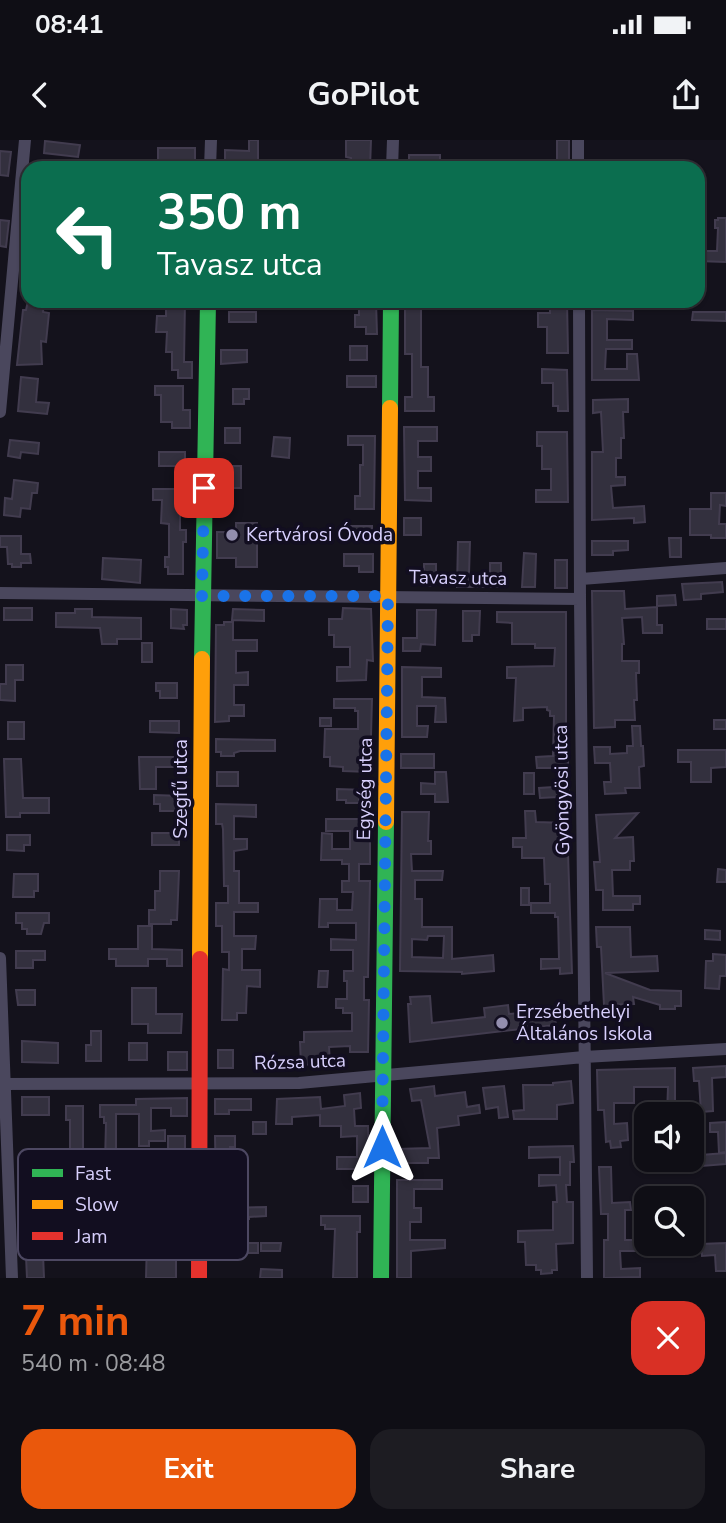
<!DOCTYPE html>
<meta charset="utf-8">
<style>
:root{--surface:#0f0e15;--page:#1d1c22;--text:#f1f3f6;--muted:#9b9ca0;--line:#2f2e34;--accent:#ea580c}
body{margin:0;font-family:"Nunito Sans",sans-serif;background:var(--page);color:var(--text);height:100vh;display:flex;flex-direction:column;font-size:26px;white-space:nowrap}
*{box-sizing:border-box;margin:0}
p{font-size:23px;color:var(--muted)}
.icon{flex:none;width:38px;height:38px;fill:none;stroke:currentColor;stroke-width:2;stroke-linecap:round;stroke-linejoin:round}
.map{position:relative;height:1138px;overflow:hidden}
.side{display:flex;flex-direction:column;background:var(--surface);flex:1}
.side>*{flex:none}
.hud{position:absolute;left:21px;top:21px;width:684px;height:147px;border-radius:21px;box-shadow:0 2px 5px #0004,0 0 0 2px var(--line);background:#0b6e4f;color:#fff;overflow:hidden}
.controls{position:absolute;left:634px;top:962px;display:grid;gap:14px}
.controls a{display:grid;place-items:center;width:70px;height:70px;border-radius:14px;background:var(--surface);box-shadow:0 2px 5px #0004,0 0 0 2px var(--line);font-size:35px}
.pin{position:absolute;display:grid;place-items:center;width:60px;height:60px;color:#fff;margin:-30px;border-radius:14px;box-shadow:0 4px 10px #0006}
.me{position:absolute;width:77px;margin:-38px;rotate:0deg;stroke-linejoin:round;filter:drop-shadow(0 0 5px #0008)}
.turn{display:flex;align-items:center;gap:24px;height:147px;padding:0 21px;font-size:32px}
.turn .icon{width:91px;height:91px;stroke-width:2.5}
.turn b{display:block;font-size:49px;line-height:60px}
.round{display:grid;place-items:center;flex:none;width:74px;height:74px;border-radius:21px;background:var(--page)}
.summary{display:flex;align-items:center;justify-content:space-between;height:119px;padding:0 21px}
h1{font-size:42px;font-weight:700;line-height:52px;color:var(--accent)}
.cta{display:flex;gap:14px;margin-top:auto;padding:14px 21px}
.cta a{flex:1;height:80px;border-radius:21px;background:var(--accent);color:#fff;font-size:28px;font-weight:700;line-height:80px;text-align:center}
.cta a+a{background:var(--page);color:var(--text)}
.status{display:flex;justify-content:space-between;align-items:center;height:49px;padding:0 35px;background:var(--surface);direction:ltr}
.status svg{height:19px;fill:currentColor}
header{display:flex;justify-content:space-between;align-items:center;height:91px;padding:0 21px;background:var(--surface);font-size:32px;font-weight:700}
.map>svg:first-child{display:block}
</style>
<div class="status"><b>08:41</b><svg viewBox="0 0 49 12"><path d="M0 12V9h3v3zM5 12V6h3v6zM10 12V3h3v9zM15 12V0h3v12zM26 1h20v11H26zM47 4h2v5h-2z"/></svg></div>
<header><svg class="icon" aria-label="back" viewBox="0 0 24 24"><path d="M15 5l-7 7 7 7"/></svg>GoPilot<svg class="icon" aria-label="share" viewBox="0 0 24 24"><path d="M12 15V3M7 8l5-5 5 5M5 13v7h14v-7"/></svg></header>
<div class="map">
<svg width="726" height="1138" viewBox="0 0 726 1138">
<rect width="100%" height="100%" fill="#14121c"/>
<path fill="#33303e" stroke="#423c4f" stroke-width="2" fill-rule="evenodd" d="M249 0H258V25H225V10L249 11Z
M346 0H371L370 28H351V18L346 17Z
M557 0H569V22H557Z
M45 1 80 5 78 17 44 13Z
M158 8H195V22H158Z
M0 11 11 12 8 36 0 35Z
M409 15H440V28H409Z
M718 78H726V122L698 121V111H717L718 88H715V80H718Z
M0 80 9 81 6 107 0 106Z
M28 161H44L43 172 49 173 46 202 41 201 42 224 17 225 23 170H26Z
M166 161H185L184 222H192V238H178V230H172V212H166L167 192H156L157 176H166Z
M359 161H376L377 194H366V187H355V175H359Z
M550 161H567L568 213H547V187H538V173H550Z
M405 166H421V227H428V257H434V271H405V257H412V214H405Z
M592 170 633 171V180L607 179V200H632V209H606L605 229H627V214H637L639 240H592Z
M229 172H256V182H229Z
M693 172H726V181L692 180Z
M350 206H367V220H350Z
M221 210H247V222L221 224Z
M542 229 567 230 568 271H558V266H553V243H542Z
M347 236H376V247H347Z
M21 237 38 239 36 262 49 263 47 274 18 271Z
M155 246H183V270H190V288H172V282H161V255H155Z
M233 249H249V259H244V264H233Z
M628 259V272H623L624 298H621V318H616V337H625V345L611 346 613 368 644 366 645 382 634 383V378L592 380V312H603L601 272 593 273V260Z
M404 287H437V301H418V317H431V331H418V348H431V361L405 360Z
M225 288H240V303H225Z
M537 292H567L568 362H536V350H551V329H542V306H537Z
M348 296H375L374 369H355V356H360V325H363V305H348Z
M274 297 290 298 289 318 272 316Z
M10 300 39 303 38 314 21 312 20 318 8 316Z
M159 312H185V326H159Z
M225 326H241V348H225Z
M14 340 38 343 37 353H32L30 369 21 368 20 377 4 375 5 358 12 359Z
M153 349H180V390H186V402H183V434H168V427H165V417H169V384L161 383 162 360H153Z
M711 353H726V366L720 365 719 384H726V398H711V395H690V369H711Z
M404 378H421V395H404Z
M236 383H257V427H236V418H217V392H236Z
M350 386H372V398H350Z
M0 396H21V414H30L31 423H21V427H12V424H8L7 407H0Z
M669 398H681V417H670Z
M592 401H628V410L613 411V415H592Z
M458 402H470L469 434H490V423H501V447H457Z
M524 413 536 414 535 447H522Z
M344 414H373V432H359V426H344Z
M103 418 141 420 140 443 102 439Z
M555 420H567V448H555Z
M424 424H436V445L424 446Z
M722 442 723 452 701 454V459L684 460 682 444Z
M592 451H624L625 469 657 467V485H662V493H643L642 477 622 478 624 504H622V521H639V533H636L637 560H634L635 580H615V587L594 588Z
M675 455 676 465 657 466V456Z
M4 468H32V480H4Z
M343 468 371 469 373 521 367 520 366 540 337 541V527H350V507H334V495H329V479H342Z
M75 469H92V477L141 478V499H117V504H102L100 488 56 487V473H75Z
M171 469 187 470V485H183L184 489 171 488Z
M233 469 264 470V481L232 480Z
M417 470H436L435 505 421 504 420 511H403V498H417Z
M463 471H480L479 495H472V501H463Z
M497 472H566V616H568V628H537L536 617 553 616 554 576H550V571L547 570V567L523 568V580L514 581 516 538H507V527L554 526 555 508H535V504H512V483L497 482Z
M707 479H726V489H707Z
M224 482H233V500H257V511H236V533L248 532V545H234V565H244V576H229V581L215 582 216 485H224Z
M142 503H152V522H142Z
M6 525H23V540H15V561L0 560V544H6Z
M402 527 441 528V537H422V557L445 558 446 582H435L436 566H417V586H428L427 597H402Z
M156 543H177V558H160V551H156Z
M334 559H372L370 632 343 631V627L330 626V617H324L325 589H358V571H355V568H334Z
M320 578H331V586H320Z
M714 580H726V589H714Z
M150 581H179V593L150 592Z
M8 582H24V599H8Z
M632 586H640L641 606H643L644 626 639 627 640 648H625L626 653 605 654 604 642H611L610 623H595L594 607H610V614L627 613V606H633Z
M216 599 275 600V611H240L234 613V616H221V612H216Z
M678 610H726V627L711 628V642H691V622H678Z
M401 614H434V628H401Z
M139 617H180V627H156V649H140Z
M4 619H21L23 658H49V673H20V677H6Z
M217 632H238V646H217Z
M435 632H446L448 662H435V654H421V643L435 644Z
M524 633H534V654H524Z
M569 646 568 665H559V657L540 658 539 648Z
M337 649 365 650V660H359V663H346V660H337Z
M154 655 182 656V671H160V664H154Z
M216 664 256 665V677L234 676V699H247V709L234 711V731H239V763H258V772H234V796H256L255 809H242V830H260V847L247 846 246 873H237V880H222L223 829 229 830V812H222V786H216V763H228V746H224L223 689 222 684H216Z
M525 671H535L536 682 567 683 572 833 560 834V828L541 829V819H559L558 777H555V773H531V763H550V744H545L544 718H522V707H513V698H526Z
M402 672H429L428 701H431V714H411L412 731H443L442 740H415V759H422V787H452V819L493 815 494 831 462 834V832L400 831ZM428 796H444L443 818 412 817V799L427 800Z
M638 673 615 698 633 697 634 721H630V730H612L613 756H640V764H633V770H603V750H596L594 722H600L596 675Z
M326 679H370V724H359V741H370L368 837H364V860H369L368 912H350V906L329 907 330 923 301 925 300 902H304V892L352 891V873H343V868H336V859H347V841H344V831H353V810H331V799L356 800V783H328V787H319L320 759H337V770H352L353 752H342V741H349V724H342V720H321L322 693 332 694V709H350V691H326Z
M152 693H179V705H152Z
M7 695H30V705H24V711L7 710Z
M718 729 726 730V742H717Z
M160 731H179L177 780H171V784H149V770H155V751H160Z
M14 734H38V751H34V757H13Z
M521 748H529V765H521Z
M16 773H49V783H44L41 794H27V789H22V783H16Z
M138 786H152V809L182 810V826H167V819H148V826H116V819H109V809H138Z
M596 787H630L631 817 657 816 658 831 605 833 650 850 681 851V866H675V869H660V865L633 857 634 864 604 865 601 807H597Z
M705 790 720 791V800L705 799Z
M16 811H45V820H33V828H16Z
M713 814 726 815V836H720L719 849 705 848 706 821H713Z
M319 831H328L327 847H318Z
M132 848H156V874H182L181 893H148V884H132Z
M16 850H35V865H18Z
M430 856 432 883 485 877 484 868 508 865 509 874 554 870 556 885 410 902 408 864H411L410 857Z
M91 891H101V921H86V905H91Z
M22 901 58 903V923L22 922Z
M129 903H147V920H129Z
M218 910H233V928H218Z
M168 912H187V930H168Z
M726 926V937L712 938 713 971 701 972 699 941H694L693 928Z
M675 928V975H667L668 947H634V963H614V984L627 983 628 1000 620 1001 621 1007 611 1008 610 1001 606 1002 604 970H598L597 930Z
M571 941 573 963 557 965V979H514L513 971 524 970 523 945H553V943Z
M434 946 435 956 465 952 467 967 479 965 480 973 458 976 459 985 437 988 439 1018H428V1023H397V1009L430 1008 421 960 412 961 410 949Z
M504 946 508 977 499 978 498 967 486 969 483 948Z
M360 953 361 968 354 969 355 986H368L369 1029H337V1017H357V996L341 997V986H320V975L292 977V984H276L277 959 320 957 321 969 345 966 344 955Z
M22 957H49V975H22Z
M187 958V976H171V968H151V991L165 990V1001H149V1006H139V974H116V1022H105L106 983H104V977H100V965H136V959Z
M215 959H251V970H229V974H215Z
M66 966H83V1016H70V980H66Z
M253 982H266V994H253Z
M726 982V1012L719 1013 718 992H710V983Z
M168 996H185V1016H168Z
M215 996H235V1007H230L231 1031H244V1042H237V1046H216Z
M573 1006 574 1022H570V1045H566L567 1062H573V1103L556 1104 557 1130H552V1133L541 1134V1130H536V1125H526L525 1102H518V1091L553 1090V1062H557L556 1045 539 1046V1035H560V1017L529 1018V1007Z
M726 1013V1024L702 1026 701 1015Z
M599 1027H611L612 1063 630 1062 631 1070H625V1100H638V1111H620L621 1129 640 1128V1137L604 1138V1100H608V1074H601Z
M175 1037V1052H166V1071H178L177 1101H181V1112H176V1138H146L147 1101H166V1084L150 1083V1078H144V1051L138 1050 137 1038Z
M25 1040H44L45 1055H38V1072L68 1070 69 1078 42 1080 43 1102 72 1101V1113L43 1114 44 1138H27L24 1072H29Z
M397 1040H442V1049H414V1068H421V1082H410V1100H445V1108L411 1111V1138H397Z
M353 1046H368V1062H353Z
M266 1067V1076L249 1077V1079H235V1083H222L224 1068Z
M321 1076H360V1092H357V1138H333L335 1089H325V1085H321Z
M221 1103H258V1113H237V1118H221Z
M261 1103H281L280 1111H261Z
M726 1103V1131H716L715 1115 702 1116 701 1104Z
M261 1129 282 1130V1138H260Z"/>
<g fill="none" stroke-linecap="round" stroke-linejoin="round">
<path stroke="#4a475d" stroke-width="12" d="M578 0V28
M210 28 211 0
M392 28 393 0
M579 161 580 459 587 1138
M0 272 25 0
M581 439 726 428
M0 453 580 459
M0 818 12 1138
M0 944 299 943 584 917 726 909"/>
<path stroke="#30b455" stroke-width="16" d="M390 268 391 161
M202 519 208 161
M381 1138 386 682"/>
<path stroke="#ff9f0a" stroke-width="16" d="M386 682 390 268
M200 819 202 519"/>
<path stroke="#e5322d" stroke-width="16" d="M199 1138 200 819"/>
</g>
<g fill="none" stroke-linecap="round" stroke-linejoin="round">
<path stroke="#1a73e8" stroke-width="12" stroke-dasharray="0 21.6" d="M204 348 202 456H388L382 1007"/>
</g>
<g fill="#938eae" stroke="#120e20" stroke-width="2.5">
<circle cx="232" cy="395" r="7"/>
<circle cx="502" cy="883" r="7"/>
</g>
<g text-anchor="middle" dominant-baseline="central" stroke-width="7" stroke-linejoin="round" paint-order="stroke">
<g font-size="19" fill="#d8d0fd" stroke="#120e20" text-anchor="start">
<text x="246" y="395">Kertvárosi Óvoda</text>
<text x="516" y="872">Erzsébethelyi<tspan x="516" dy="22">Általános Iskola</tspan></text>
</g>
<g font-size="19" fill="#d8d0fd" stroke="#120e20">
<text transform="translate(458 438) rotate(1)">Tavasz utca</text>
<text transform="translate(181 649) rotate(-90)">Szegfű utca</text>
<text transform="translate(365 649) rotate(-89)">Egység utca</text>
<text transform="translate(562 650) rotate(-91)">Gyöngyösi utca</text>
<text transform="translate(300 922) rotate(-2)">Rózsa utca</text>
</g>
</g>
<rect x="18" y="1009" width="230" height="111" rx="10" fill="#120e20" stroke="#4d4862" stroke-width="2"/>
<rect x="32" y="1029" width="31" height="8" fill="#30b455"/>
<rect x="32" y="1060" width="31" height="9" fill="#ff9f0a"/>
<rect x="32" y="1092" width="31" height="8" fill="#e5322d"/>
<g font-size="19" fill="#d8d0fd">
<text x="75" y="1040">Fast</text>
<text x="75" y="1071">Slow</text>
<text x="75" y="1103">Jam</text>
</g>
</svg>
<div class="controls">
<a><svg class="icon" aria-label="sound" viewBox="0 0 24 24"><path d="M4 9h4l5-4v14l-5-4H4zM17 9q2 3 0 6"/></svg></a>
<a><svg class="icon" aria-label="search" viewBox="0 0 24 24"><circle cx="10" cy="10" r="6"/><path d="M15 15l6 6"/></svg></a>
</div>
<div class="pin" style="left:204px;top:348px;background:#d93025"><svg class="icon" aria-label="arrive" viewBox="0 0 24 24"><path d="M6 21V4h12l-3 4 3 4H6"/></svg></div>
<svg class="me" style="left:382px;top:1007px" viewBox="-20 -20 40 40"><path d="M0-17L14 15 0 8-14 15z" fill="#1a73e8" stroke="#fff" stroke-width="4"/></svg>
<div class="hud">
<div class="turn"><svg class="icon" aria-label="left" viewBox="0 0 24 24"><path d="M17 20v-9H6M10 6l-5 5 5 5"/></svg><div><b>350 m</b>Tavasz utca</div></div>
</div>
</div>
<section class="side">
<div class="summary"><div><h1>7 min</h1><p>540 m · 08:48</p></div><a class="round" style="background:#d93025;color:#fff"><svg class="icon" aria-label="close" viewBox="0 0 24 24"><path d="M6 6l12 12M18 6L6 18"/></svg></a></div>
<div class="cta"><a>Exit</a><a>Share</a></div>
</section>
